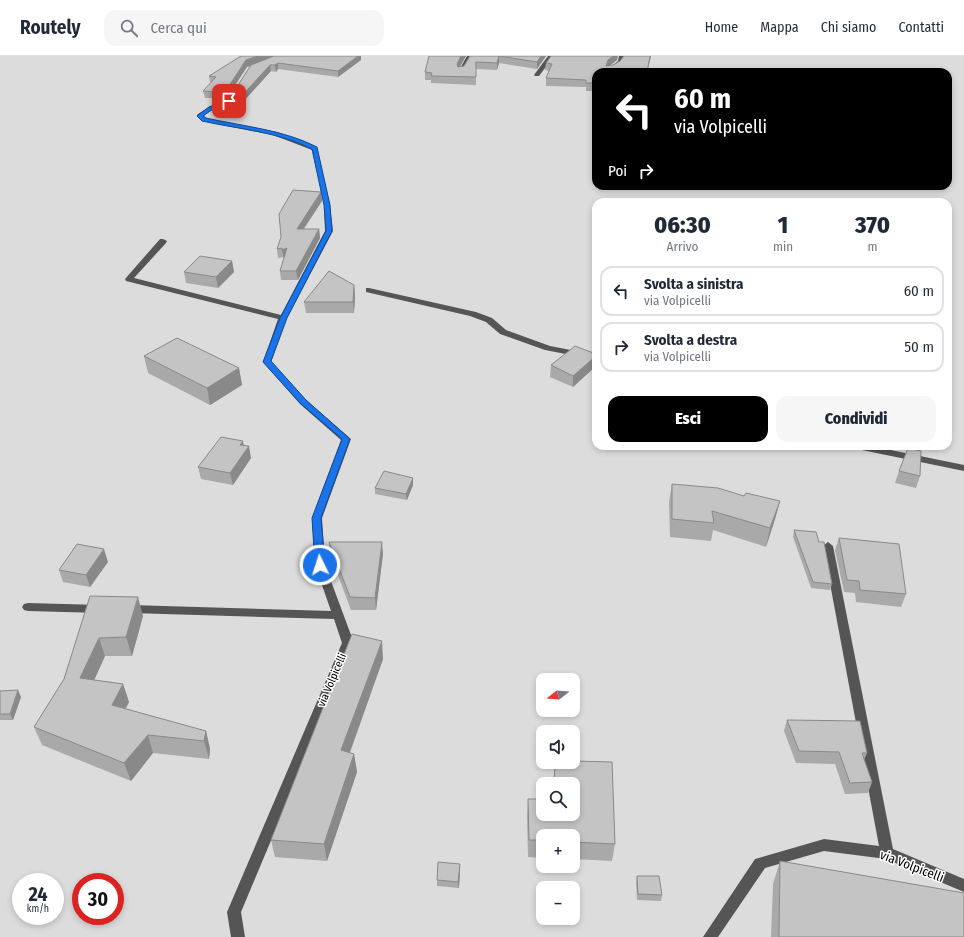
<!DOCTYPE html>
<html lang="it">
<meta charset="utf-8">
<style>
:root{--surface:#fff;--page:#f6f6f7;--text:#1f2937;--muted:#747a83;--line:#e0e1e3;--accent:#000}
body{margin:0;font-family:"Fira Sans Condensed",sans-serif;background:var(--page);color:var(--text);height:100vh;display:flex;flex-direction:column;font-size:15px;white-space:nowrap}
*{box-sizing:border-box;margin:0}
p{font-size:13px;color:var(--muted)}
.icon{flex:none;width:22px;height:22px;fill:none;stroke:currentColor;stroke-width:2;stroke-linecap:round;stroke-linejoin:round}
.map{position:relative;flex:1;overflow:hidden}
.sheet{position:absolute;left:592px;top:142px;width:360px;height:252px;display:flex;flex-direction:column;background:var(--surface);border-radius:12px;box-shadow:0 2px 6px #0003}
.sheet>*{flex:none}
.banner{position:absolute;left:592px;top:12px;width:360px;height:122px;border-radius:12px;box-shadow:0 2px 6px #0003;background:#000;color:#fff;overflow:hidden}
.needle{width:26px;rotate:253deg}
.buttons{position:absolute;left:536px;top:617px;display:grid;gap:8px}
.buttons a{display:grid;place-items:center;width:44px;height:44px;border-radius:8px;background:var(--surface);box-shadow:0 2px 6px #0003;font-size:20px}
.speed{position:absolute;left:12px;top:817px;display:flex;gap:8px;font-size:20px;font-weight:700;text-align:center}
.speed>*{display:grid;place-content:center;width:52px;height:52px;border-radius:50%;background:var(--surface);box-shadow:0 2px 6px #0003;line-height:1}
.speed small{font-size:10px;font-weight:400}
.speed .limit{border:6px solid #d22;background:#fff;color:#111}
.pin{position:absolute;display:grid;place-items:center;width:34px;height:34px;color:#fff;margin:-17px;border-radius:8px;box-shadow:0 2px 6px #0006}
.me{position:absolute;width:44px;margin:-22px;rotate:356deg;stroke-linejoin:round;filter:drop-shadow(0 0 3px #0008)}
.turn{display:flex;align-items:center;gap:14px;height:84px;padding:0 16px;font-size:18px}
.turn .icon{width:52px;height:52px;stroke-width:2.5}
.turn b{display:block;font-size:28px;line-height:34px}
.then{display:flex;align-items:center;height:38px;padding:0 16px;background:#0003;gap:8px;font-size:15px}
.eta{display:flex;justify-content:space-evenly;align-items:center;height:68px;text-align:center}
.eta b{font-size:24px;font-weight:800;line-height:28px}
.primary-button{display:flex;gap:8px;margin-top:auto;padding:8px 16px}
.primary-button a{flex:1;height:46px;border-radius:12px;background:var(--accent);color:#fff;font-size:16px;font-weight:800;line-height:46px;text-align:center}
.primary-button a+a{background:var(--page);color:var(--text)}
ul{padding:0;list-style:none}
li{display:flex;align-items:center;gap:12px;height:50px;margin:0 8px 6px;padding:0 8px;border:2px solid var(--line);border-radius:12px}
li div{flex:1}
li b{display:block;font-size:15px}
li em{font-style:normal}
header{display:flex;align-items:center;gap:24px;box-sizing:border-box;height:56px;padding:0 20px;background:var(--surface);border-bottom:1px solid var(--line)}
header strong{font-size:19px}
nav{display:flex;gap:22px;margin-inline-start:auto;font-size:14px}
.search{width:280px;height:36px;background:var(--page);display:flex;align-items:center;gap:10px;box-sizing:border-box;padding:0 14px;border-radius:12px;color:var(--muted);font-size:15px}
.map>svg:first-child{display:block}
</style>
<header>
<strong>Routely</strong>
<div class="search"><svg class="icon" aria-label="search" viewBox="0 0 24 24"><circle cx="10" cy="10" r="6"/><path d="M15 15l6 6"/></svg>Cerca qui</div>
<nav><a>Home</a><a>Mappa</a><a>Chi siamo</a><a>Contatti</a></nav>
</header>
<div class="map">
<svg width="964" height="881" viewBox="0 0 964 881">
<rect width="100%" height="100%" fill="#fff"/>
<path fill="#dcdcdc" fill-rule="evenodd" d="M0 0H964V881H0ZM596 16H948V130H596ZM596 146H948V390H596ZM543 624H573V654H543ZM543 676H573V706H543ZM543 728H573V758H543ZM543 780H573V810H543ZM21 826H55V860H21ZM81 826H115V860H81ZM543 832H573V862H543Z"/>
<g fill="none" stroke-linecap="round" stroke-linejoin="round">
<path fill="#555" fill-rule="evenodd" d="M467 0H473L463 17H459L458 16Z
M548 0H554L539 20H535L534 19Z
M619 0H625C623 9 615 16 606 16L609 12 618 5Z
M239 28 242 30 231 46 213 53 204 59 206 63 277 76 317 92 330 149 333 175 287 262 271 306 306 344 351 383 322 462 325 509 354 587 241 856 245 881H231L227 856 342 587 334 563 130 557 126 556 124 553 126 550 130 549 331 555 315 509 312 462 341 384 300 348 263 306 278 263 126 225 125 223 160 183H163L167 185 166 187 134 222 281 259 325 175 324 149 312 94 273 79 202 65 197 59 198 58 209 51 227 44 237 29Z
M366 232H369L476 256 492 262 506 274 550 290 576 295 596 302V308L571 299 545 294 500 278 486 266 470 260 366 236Z
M852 390H871L964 409V415L857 393Z
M828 486 833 490 893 793 964 823V836L886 803 824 795 765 812 718 881H703L755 803 824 783 879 790 823 490Z
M28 547 100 549 104 550 106 553 104 556 100 557 28 555 24 554 22 551 24 548Z"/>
</g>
<path fill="#a9a9a9" d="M241 0H361V4L338 21 278 13 276 16 271 15 241 48 232 47 231 40 251 9 247 11 226 43 215 45 214 42H205L203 35 211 27 210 26 209 20Z
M429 0H466L460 11 464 10 470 0H546L537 13 499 7 497 14 476 13V29L431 27V24H425V16Z
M624 0H651L647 16H596V35H586V31L546 30V22L549 15 545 14 546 7 617 4 610 9H613L620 5Z
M321 136 322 145 304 173H319L320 182 298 224H281L280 215 284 203 283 201 278 202 277 193Z
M232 205 234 216 218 232 186 227 184 216Z
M354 229 355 240 354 257H306L304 246Z
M596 298V310L573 331 550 321 551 309Z
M144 300 239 312 242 329 210 349 148 317Z
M243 389 251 402 233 429 201 423 198 411Z
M899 415 920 420 916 432 895 427Z
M413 422V429L407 444 375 438V432Z
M672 428 744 440 780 445 775 463 766 491 713 474 711 485 670 481 669 446Z
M794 474 819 486 832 528 830 534 811 532 793 481Z
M839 482 906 538 901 551 856 546 855 537 844 536 835 494Z
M329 486 383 498 376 554H351L330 498Z
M108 506 90 531 63 526 59 514Z
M90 540 143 560 132 600H105L94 624 123 628 129 646 125 653 206 675 210 693 209 703 153 697 131 725 42 689 34 671 64 623Z
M383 603 350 697 354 698 357 716 327 805 275 801 271 784Z
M0 635 21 641 13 664H0Z
M787 664 867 697 864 704 872 726 868 737 845 738 835 708 796 707 784 675Z
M573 705 612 706 615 788 612 805 573 803V780H543V802L528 801 527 761 528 743H543V758H573V728H554L555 706H573Z
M780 805 964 881H771L773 828Z
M460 808V814L459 832 437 830V824Z
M637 820 662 839 661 845 637 844 636 826Z"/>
<path fill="#898989" d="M258 0H277L247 11 226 43 215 45 214 39 246 4Z
M358 0H361V4L338 21V15Z
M461 0H466L457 15V8Z
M499 0V7L497 14V7Z
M541 0H546L537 13V6Z
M613 0H618L617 4 608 11 606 10 608 4Z
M650 0H651L647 16Z
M278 7V13L276 16 275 9Z
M270 9 271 15 241 48 240 42Z
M321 136 322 145 298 181 297 173Z
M319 173 320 182 298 224 296 215Z
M287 192 284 203 282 194Z
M232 205 234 216 218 232 216 221Z
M354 229 355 240 354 257 353 246Z
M596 300V310L573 331V320Z
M239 312 242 329 210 349 207 332Z
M243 385 245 396 249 390 251 402 233 429 230 417 240 389Z
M413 422V429L407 444 406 438Z
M780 445 775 463 766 491 770 472Z
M382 486 383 498 376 554 375 542Z
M104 493 108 506 90 531 86 519Z
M138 541 143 560 132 600 126 581Z
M99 582 105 600 87 640 80 622Z
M382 585 383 603 344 712 341 694Z
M123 628 129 646 118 668 112 649Z
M18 634 21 641 13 664 10 658Z
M206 675 210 693 209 703 204 685Z
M148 679 153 697 131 725 124 707Z
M354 698 357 716 327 805 324 788Z
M460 808V814L459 832 458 826Z"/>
<path fill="#c4c4c4" stroke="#898989" d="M241 0H258L246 4 225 36 214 39 215 36 203 35 216 21 209 20Z
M274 0H358L338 15 278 7 275 9H270L240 42 231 40 251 9Z
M429 0H461L457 8 458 11 464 10 470 0H499L497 7 476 6V21L431 20 432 17 425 16Z
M499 0H541L537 6Z
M551 0H613L608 4 606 10 613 9 620 5 624 0H650L647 16H596V27H586V24L546 22 552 8 546 7Z
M293 134 321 136 297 173H319L296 215H280L287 192 282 194V192L277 193 281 181 279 158Z
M200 200 232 205 216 221 184 216Z
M329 215 354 229 353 246H304Z
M177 282 239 312 207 332 144 300Z
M575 290 596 298V300L573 320 551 309Z
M221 381 243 385 240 389 249 390 230 417 198 411Z
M908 392 921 395 920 420 899 415Z
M384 415 413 422 406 438 375 432Z
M672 428 718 432 744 440 746 437 780 445 770 472 712 455 714 467 672 463Z
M794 474 816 476 819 486H824L832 528 813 526Z
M839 482 899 488 906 538 860 534 859 525 847 524Z
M329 486H382L375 542 350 541Z
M77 488 104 493 86 519 59 514Z
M90 540 138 541 126 581 99 582 80 622 123 628 112 649 206 675 204 685 148 679 124 707 34 671 64 623Z
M352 578 382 585 341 694 354 698 324 788 271 784Z
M18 634 10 658H0V635Z
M787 664 860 665 867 697H862L872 726 850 727 839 696 799 695Z
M573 705 612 706 615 788 573 786V780H543V784H529L528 743H543V758H573V728H554L555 706H573Z
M780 805 964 837V881H779Z
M438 806 460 808 458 826 437 824Z
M637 820H659L662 839 638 838Z"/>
<path fill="#1a73e8" stroke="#114b97" d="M227 44 232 45 213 53 203 60 206 62C242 70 284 74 317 91L330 149 332 175 287 262 271 305 306 344 350 383 321 462 325 509 320 513 315 509 312 462 342 383 300 347 263 306 280 262 326 175 324 149 312 93C279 76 238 73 202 65L197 60 209 51Z"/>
<g text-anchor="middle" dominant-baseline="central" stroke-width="3" stroke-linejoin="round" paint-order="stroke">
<g font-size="11" fill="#000" stroke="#fff">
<text transform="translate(332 624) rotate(-67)">via Volpicelli</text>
</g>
<g font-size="13" fill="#000" stroke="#fff">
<text transform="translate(912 810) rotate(21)">via Volpicelli</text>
</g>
</g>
</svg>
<div class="buttons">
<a><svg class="needle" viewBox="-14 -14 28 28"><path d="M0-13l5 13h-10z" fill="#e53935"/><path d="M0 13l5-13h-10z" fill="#747a83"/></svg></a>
<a><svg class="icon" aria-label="sound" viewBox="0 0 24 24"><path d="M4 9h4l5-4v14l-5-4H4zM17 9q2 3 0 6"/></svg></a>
<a><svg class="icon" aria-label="search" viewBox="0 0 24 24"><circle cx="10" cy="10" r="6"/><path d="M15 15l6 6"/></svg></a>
<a>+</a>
<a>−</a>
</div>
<div class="speed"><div>24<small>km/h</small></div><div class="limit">30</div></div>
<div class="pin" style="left:229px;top:45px;background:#d93025"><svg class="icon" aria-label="arrive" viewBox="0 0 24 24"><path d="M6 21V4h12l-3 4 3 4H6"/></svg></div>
<svg class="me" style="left:320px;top:509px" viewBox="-20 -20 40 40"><circle r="17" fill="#1a73e8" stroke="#fff" stroke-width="3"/><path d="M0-11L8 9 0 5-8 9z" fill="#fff"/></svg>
<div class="banner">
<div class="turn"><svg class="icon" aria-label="left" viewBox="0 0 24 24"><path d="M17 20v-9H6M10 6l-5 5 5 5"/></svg><div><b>60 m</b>via Volpicelli</div></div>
<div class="then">Poi<svg class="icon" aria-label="right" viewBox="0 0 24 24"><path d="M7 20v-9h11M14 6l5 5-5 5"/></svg></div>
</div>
<section class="sheet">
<div class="eta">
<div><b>06:30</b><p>Arrivo</p></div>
<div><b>1</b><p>min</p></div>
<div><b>370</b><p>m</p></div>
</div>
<ul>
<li><svg class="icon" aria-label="left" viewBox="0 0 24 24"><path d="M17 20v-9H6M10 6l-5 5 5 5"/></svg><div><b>Svolta a sinistra</b><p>via Volpicelli</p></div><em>60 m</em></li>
<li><svg class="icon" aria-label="right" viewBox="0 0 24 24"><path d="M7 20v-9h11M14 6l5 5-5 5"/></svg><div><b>Svolta a destra</b><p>via Volpicelli</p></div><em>50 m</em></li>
</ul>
<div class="primary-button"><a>Esci</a><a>Condividi</a></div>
</section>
</div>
